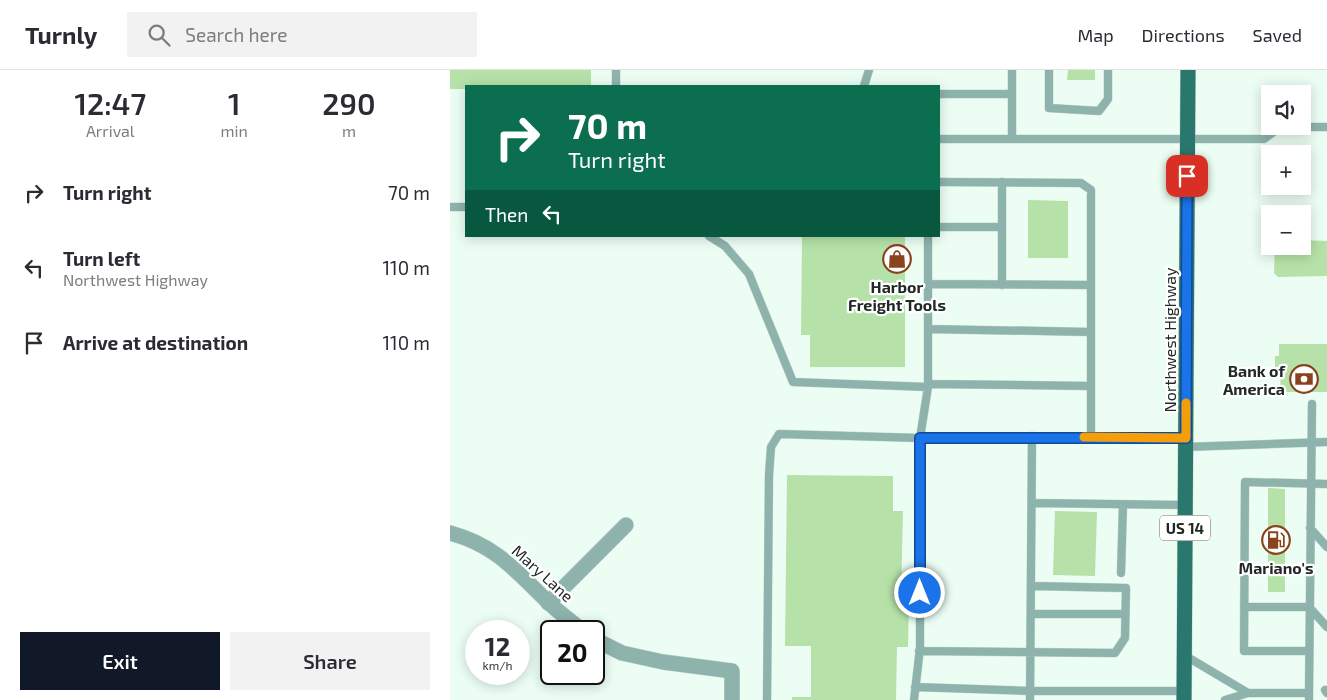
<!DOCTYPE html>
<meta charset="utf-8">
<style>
:root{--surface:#fff;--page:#f2f2f3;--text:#2b2b33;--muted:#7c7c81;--line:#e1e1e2;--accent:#111827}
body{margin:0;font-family:"Exo 2",sans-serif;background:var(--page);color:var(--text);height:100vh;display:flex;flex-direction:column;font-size:19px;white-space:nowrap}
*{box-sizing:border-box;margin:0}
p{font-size:16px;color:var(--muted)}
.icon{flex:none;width:28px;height:28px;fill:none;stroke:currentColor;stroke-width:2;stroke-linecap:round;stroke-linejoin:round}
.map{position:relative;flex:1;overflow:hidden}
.side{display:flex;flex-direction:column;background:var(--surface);width:450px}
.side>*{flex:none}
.guide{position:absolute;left:15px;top:15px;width:475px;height:152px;border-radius:0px;box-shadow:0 2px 12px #0003;background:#0b6e4f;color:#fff;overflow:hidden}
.tools{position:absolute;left:811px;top:15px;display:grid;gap:10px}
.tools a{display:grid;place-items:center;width:50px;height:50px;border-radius:0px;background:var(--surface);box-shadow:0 2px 12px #0003;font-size:25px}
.speed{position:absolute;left:15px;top:550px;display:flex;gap:10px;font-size:25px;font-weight:700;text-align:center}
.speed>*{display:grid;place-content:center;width:65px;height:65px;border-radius:50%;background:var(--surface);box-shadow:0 2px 12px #0003;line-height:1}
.speed small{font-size:12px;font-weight:400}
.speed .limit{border:2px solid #111;border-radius:8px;background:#fff;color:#111}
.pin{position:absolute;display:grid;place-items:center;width:42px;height:42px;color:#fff;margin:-21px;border-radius:10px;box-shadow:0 2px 8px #0006}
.me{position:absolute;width:55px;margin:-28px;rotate:0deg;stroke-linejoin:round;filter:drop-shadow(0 0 4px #0008)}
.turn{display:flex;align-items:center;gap:18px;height:105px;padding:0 20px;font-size:22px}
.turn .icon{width:65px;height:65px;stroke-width:2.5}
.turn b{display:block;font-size:35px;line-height:42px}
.then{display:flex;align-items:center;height:48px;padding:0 20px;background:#0003;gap:10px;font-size:19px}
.eta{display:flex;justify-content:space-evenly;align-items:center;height:85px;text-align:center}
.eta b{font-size:30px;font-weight:600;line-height:35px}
.cta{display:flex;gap:10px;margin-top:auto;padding:10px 20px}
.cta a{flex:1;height:58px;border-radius:0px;background:var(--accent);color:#fff;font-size:20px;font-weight:600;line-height:58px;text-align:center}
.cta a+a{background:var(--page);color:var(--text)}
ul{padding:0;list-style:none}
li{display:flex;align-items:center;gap:15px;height:75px;padding:0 20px}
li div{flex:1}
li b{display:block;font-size:19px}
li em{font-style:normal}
header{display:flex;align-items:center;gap:30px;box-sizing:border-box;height:70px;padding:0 25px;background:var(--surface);border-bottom:1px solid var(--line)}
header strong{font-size:24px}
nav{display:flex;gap:28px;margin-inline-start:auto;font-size:18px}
.search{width:350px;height:45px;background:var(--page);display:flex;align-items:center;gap:12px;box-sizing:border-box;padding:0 18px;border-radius:0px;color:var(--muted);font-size:19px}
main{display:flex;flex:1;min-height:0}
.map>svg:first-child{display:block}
</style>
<header>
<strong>Turnly</strong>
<div class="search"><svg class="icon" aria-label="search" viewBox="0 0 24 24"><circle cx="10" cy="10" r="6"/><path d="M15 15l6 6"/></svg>Search here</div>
<nav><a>Map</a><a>Directions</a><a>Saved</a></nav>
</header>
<main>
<section class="side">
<div class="eta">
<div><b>12:47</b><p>Arrival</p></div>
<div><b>1</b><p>min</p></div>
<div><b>290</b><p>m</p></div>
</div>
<ul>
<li><svg class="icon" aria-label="right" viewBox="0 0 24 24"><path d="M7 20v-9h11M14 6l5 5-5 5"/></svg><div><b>Turn right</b></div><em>70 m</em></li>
<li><svg class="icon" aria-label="left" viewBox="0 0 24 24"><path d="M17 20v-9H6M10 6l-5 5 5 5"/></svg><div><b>Turn left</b><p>Northwest Highway</p></div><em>110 m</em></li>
<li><svg class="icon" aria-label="arrive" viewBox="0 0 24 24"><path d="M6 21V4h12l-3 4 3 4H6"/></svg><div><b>Arrive at destination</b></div><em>110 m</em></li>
</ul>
<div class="cta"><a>Exit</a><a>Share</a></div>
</section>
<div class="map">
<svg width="877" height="630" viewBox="0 0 877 630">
<rect width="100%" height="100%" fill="#ecfef4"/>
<path fill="#b6e2a9" d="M0 0H141V16H16V19H0Z
M618 0H645V10H617Z
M578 130 618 131V188H578Z
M352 166H455V297H360V265H351Z
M852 170 877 171V206L828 207 824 203 825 176H852Z
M829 274H877V322H830L831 297H825V286H829Z
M337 405 443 406V441H453L451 527 459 528 458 577H447L446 630H342V627H361V576H335Z
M818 418 835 419V522H818Z
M605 441 647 442 645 506 603 505Z"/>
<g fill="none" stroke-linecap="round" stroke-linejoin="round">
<defs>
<path id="lane" d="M599 0V38L649 41 658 29V0
M166 16V0
M414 16 419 0
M489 24H562
M489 69H814L830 57H877
M562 69V0
M489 112 631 113 641 120V367
M0 137H16
M489 157H552
M259 166 275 176 299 204 343 312 478 317
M478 214 641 215
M552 215V112
M478 259 641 262
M478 314 641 316
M735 377 877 372
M582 433 735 435
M860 458 877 477
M671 503 673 435
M794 537H859L877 557
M581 544H675
M469 581 665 583 675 568 676 518 582 516
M859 581H794L795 412 877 414
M734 585 798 623
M465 617 580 621H734
M875 620 877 623
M859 623 862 334
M317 630 319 405 321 377 329 364 470 368H736
M464 630 470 578V368L478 317V166
M580 630 582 366
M775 630 798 623H859V630"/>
<path id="street" d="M0 463C45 475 65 500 97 531 108 542 121 551 133 561
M98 533 176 455
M144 569 172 583 213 592 282 601V630"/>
<path id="primary" d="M734 630 738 0"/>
</defs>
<use href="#lane" stroke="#c8d7cf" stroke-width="9"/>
<use href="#street" stroke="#c8d7cf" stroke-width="16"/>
<use href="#primary" stroke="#c8d7cf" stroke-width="16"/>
<use href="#lane" stroke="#8eb3ad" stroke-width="8"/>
<use href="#street" stroke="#8eb3ad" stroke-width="15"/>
<use href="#primary" stroke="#2a776e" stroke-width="15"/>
</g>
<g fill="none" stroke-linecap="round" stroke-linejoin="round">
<defs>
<path id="route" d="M470 523V368H736L737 106"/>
</defs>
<use href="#route" stroke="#114b97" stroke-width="12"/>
<use href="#route" stroke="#1a73e8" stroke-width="9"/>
<path stroke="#f59e0b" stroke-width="9" d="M634 367 736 368V333"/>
</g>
<defs>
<symbol id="shop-ring" viewBox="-11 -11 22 22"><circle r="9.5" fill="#fff" stroke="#89431d" stroke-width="1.5"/><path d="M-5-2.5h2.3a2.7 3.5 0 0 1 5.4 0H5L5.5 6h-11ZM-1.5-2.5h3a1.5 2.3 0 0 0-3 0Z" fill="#89431d"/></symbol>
<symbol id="bank-ring" viewBox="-11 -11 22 22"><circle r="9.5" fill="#fff" stroke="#89431d" stroke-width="1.5"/><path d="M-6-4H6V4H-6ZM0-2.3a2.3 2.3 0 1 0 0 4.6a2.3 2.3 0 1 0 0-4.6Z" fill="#89431d"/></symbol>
<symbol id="fuel-ring" viewBox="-11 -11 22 22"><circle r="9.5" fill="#fff" stroke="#89431d" stroke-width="1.5"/><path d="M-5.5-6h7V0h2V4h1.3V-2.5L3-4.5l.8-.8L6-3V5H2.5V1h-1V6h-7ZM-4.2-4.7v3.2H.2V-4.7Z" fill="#89431d"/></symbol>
</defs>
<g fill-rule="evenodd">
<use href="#shop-ring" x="431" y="173" width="32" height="32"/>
<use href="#bank-ring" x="838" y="293" width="32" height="32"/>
<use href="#fuel-ring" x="810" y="454" width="32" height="32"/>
</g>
<g text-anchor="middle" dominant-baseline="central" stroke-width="4.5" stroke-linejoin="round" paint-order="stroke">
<rect fill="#fff" stroke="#646866" stroke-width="1" x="710" y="445.5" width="50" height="25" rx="4"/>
<g font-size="15" font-weight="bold" fill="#222825">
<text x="735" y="458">US 14</text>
</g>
<g font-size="16" font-weight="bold" fill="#222825" stroke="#fff">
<text x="447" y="216">Harbor<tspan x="447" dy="18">Freight Tools</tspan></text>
<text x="835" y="300" text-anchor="end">Bank of<tspan x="835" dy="18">America</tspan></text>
<text x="826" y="497">Mariano's</text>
</g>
<g font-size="16" fill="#222825" stroke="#fff">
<text transform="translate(719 270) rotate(-90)">Northwest Highway</text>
<text transform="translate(93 503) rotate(42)">Mary Lane</text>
</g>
</g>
</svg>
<div class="tools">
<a><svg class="icon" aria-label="sound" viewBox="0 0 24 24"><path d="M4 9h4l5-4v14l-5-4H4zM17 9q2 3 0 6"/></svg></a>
<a>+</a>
<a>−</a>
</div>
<div class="speed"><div>12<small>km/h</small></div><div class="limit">20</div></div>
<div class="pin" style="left:737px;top:106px;background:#d93025"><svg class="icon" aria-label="arrive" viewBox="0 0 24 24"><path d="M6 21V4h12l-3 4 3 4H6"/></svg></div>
<svg class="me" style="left:470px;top:523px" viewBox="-20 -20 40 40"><circle r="17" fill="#1a73e8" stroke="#fff" stroke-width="3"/><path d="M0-11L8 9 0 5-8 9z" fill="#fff"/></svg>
<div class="guide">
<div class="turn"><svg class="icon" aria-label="right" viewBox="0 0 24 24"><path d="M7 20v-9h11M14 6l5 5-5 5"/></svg><div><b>70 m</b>Turn right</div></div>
<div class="then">Then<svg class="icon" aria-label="left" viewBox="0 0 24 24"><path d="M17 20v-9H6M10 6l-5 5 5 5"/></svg></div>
</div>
</div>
</main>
